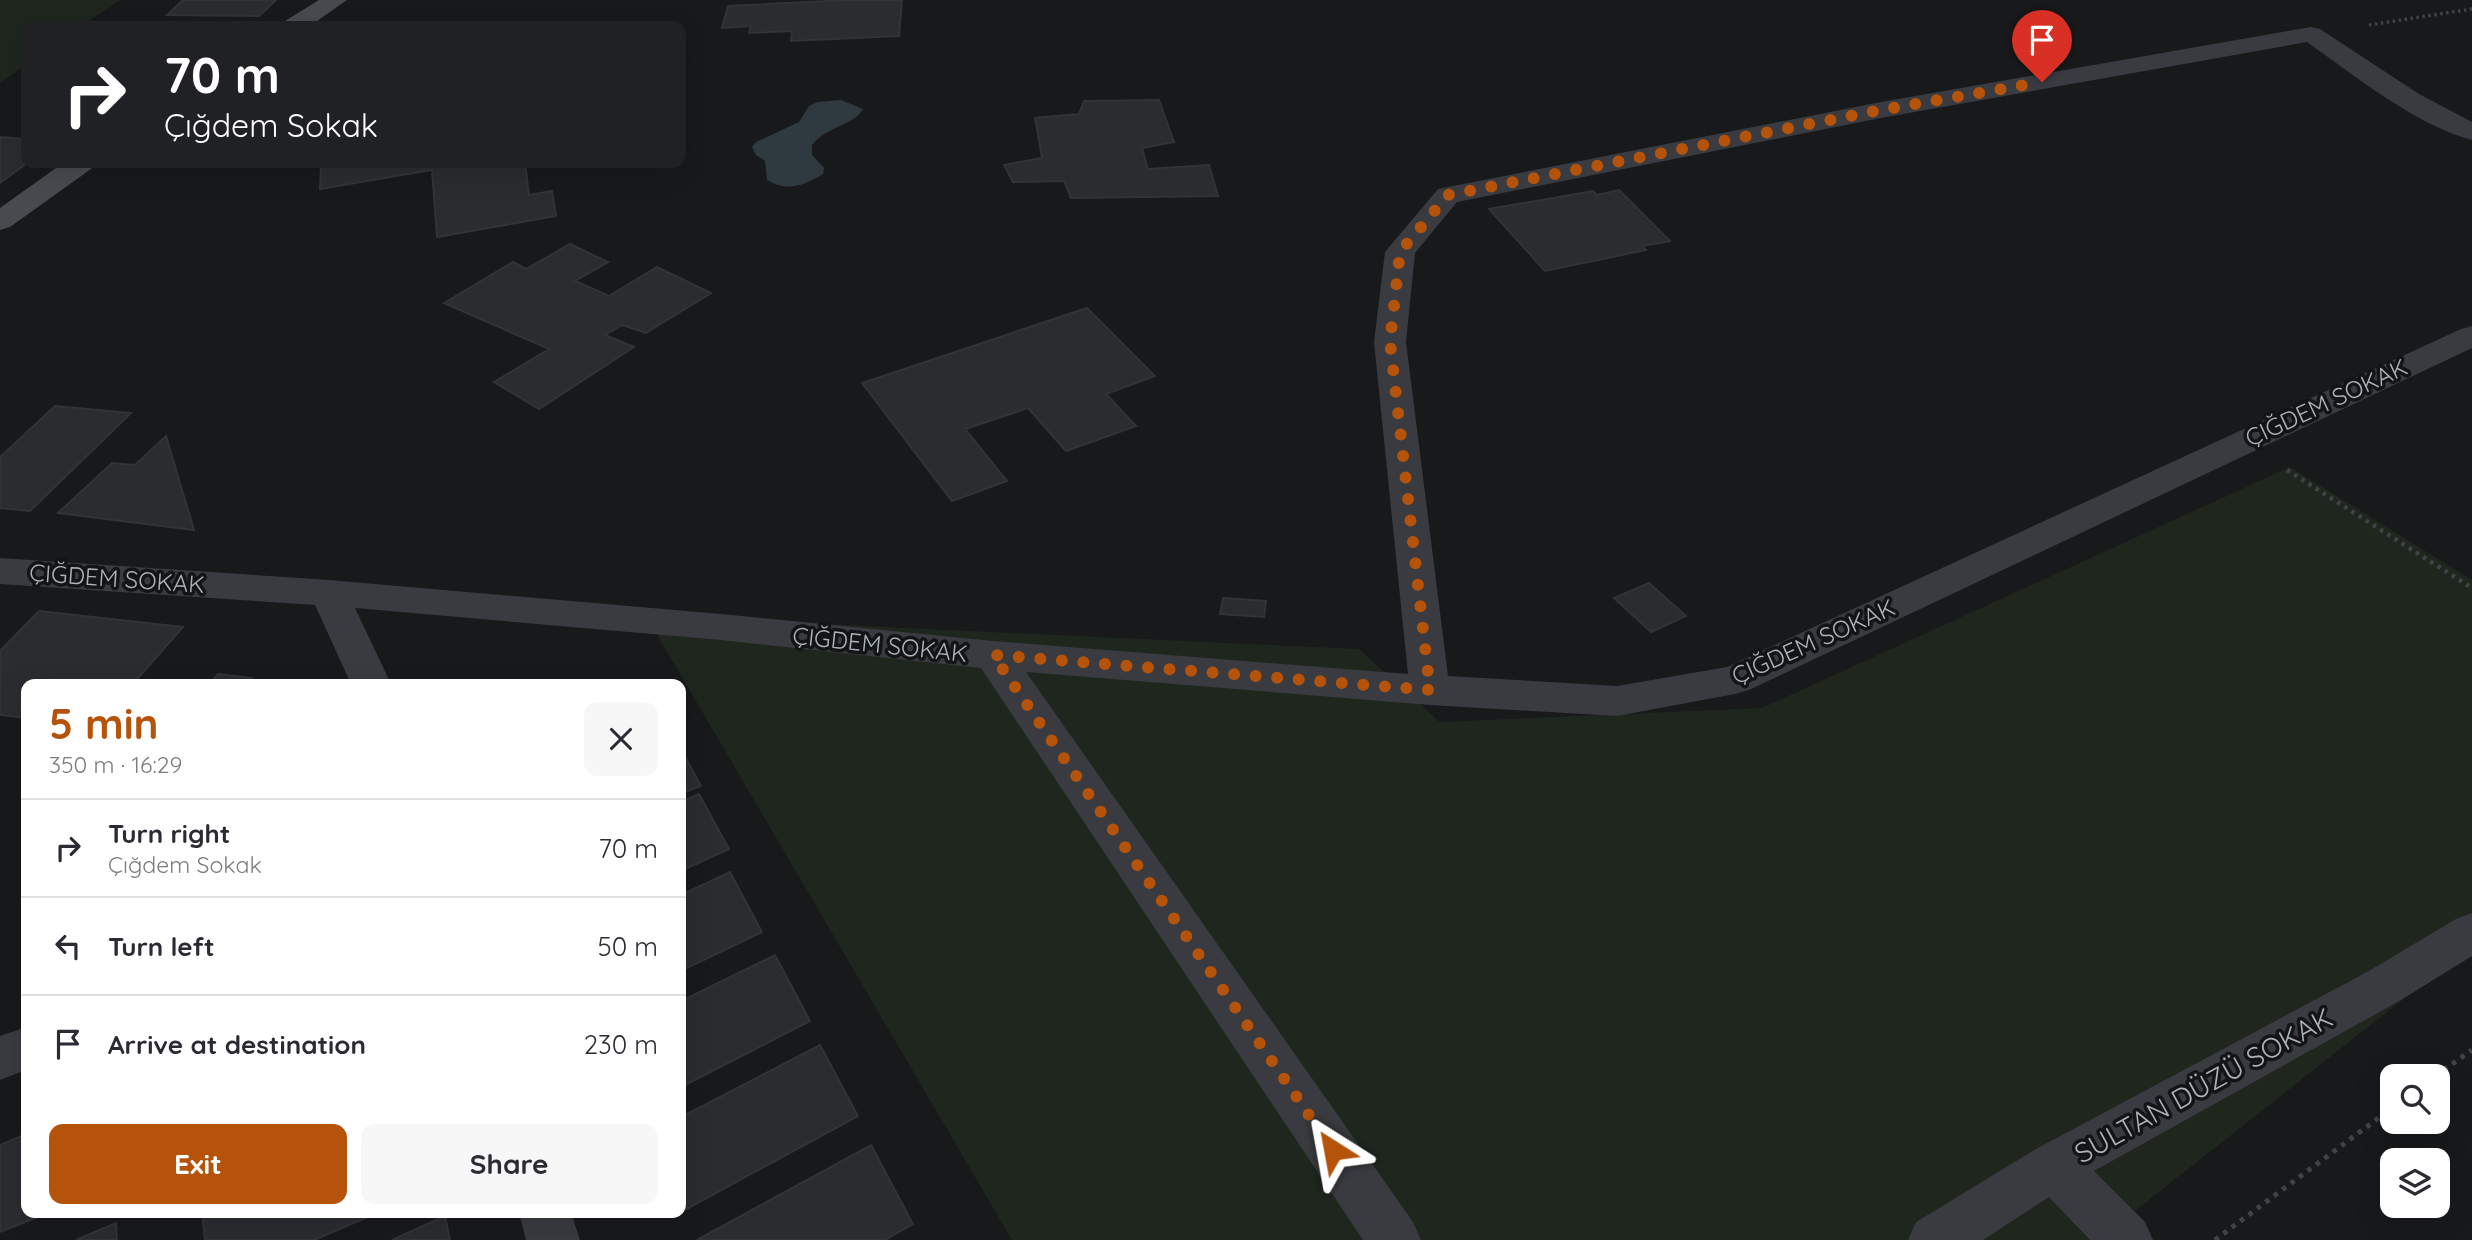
<!DOCTYPE html>
<meta charset="utf-8">
<style>
:root{--surface:#fff;--page:#f7f7f7;--text:#2b2b33;--muted:#7c7c81;--line:#e1e1e2;--accent:#b45309}
body{margin:0;font-family:Quicksand,sans-serif;background:var(--page);color:var(--text);height:100vh;display:flex;flex-direction:column;font-size:26px;white-space:nowrap}
*{box-sizing:border-box;margin:0}
p{font-size:23px;color:var(--muted)}
.icon{flex:none;width:38px;height:38px;fill:none;stroke:currentColor;stroke-width:2;stroke-linecap:round;stroke-linejoin:round}
.map{position:relative;flex:1;overflow:hidden}
.details{position:absolute;left:21px;top:679px;width:665px;height:539px;display:flex;flex-direction:column;background:var(--surface);border-radius:14px;box-shadow:0 7px 28px #0002}
.details>*{flex:none}
.hud{position:absolute;left:21px;top:21px;width:665px;height:147px;border-radius:14px;box-shadow:0 7px 28px #0002;background:#202124;color:#fff;overflow:hidden}
.fabs{position:absolute;left:2380px;top:1064px;display:grid;gap:14px}
.fabs a{display:grid;place-items:center;width:70px;height:70px;border-radius:14px;background:var(--surface);box-shadow:0 7px 28px #0002;font-size:35px}
.pin{position:absolute;display:grid;place-items:center;width:60px;height:60px;color:#fff;margin:-72px -30px;border-radius:50% 50% 50% 0;rotate:-45deg;box-shadow:0 0 7px #0007}
.pin .icon{rotate:45deg}
.me{position:absolute;width:77px;margin:-38px;rotate:326deg;stroke-linejoin:round;filter:drop-shadow(0 0 5px #0008)}
.turn{display:flex;align-items:center;gap:24px;height:147px;padding:0 28px;font-size:32px}
.turn .icon{width:91px;height:91px;stroke-width:2.5}
.turn b{display:block;font-size:49px;line-height:60px}
.round{display:grid;place-items:center;flex:none;width:74px;height:74px;border-radius:14px;background:var(--page)}
.summary{display:flex;align-items:center;justify-content:space-between;height:119px;padding:0 28px}
h1{font-size:42px;font-weight:800;line-height:52px;color:var(--accent)}
.cta{display:flex;gap:14px;margin-top:auto;padding:14px 28px}
.cta a{flex:1;height:80px;border-radius:14px;background:var(--accent);color:#fff;font-size:28px;font-weight:800;line-height:80px;text-align:center}
.cta a+a{background:var(--page);color:var(--text)}
ul{padding:0;list-style:none}
li{display:flex;align-items:center;gap:21px;height:98px;padding:0 28px;border-top:2px solid var(--line)}
li div{flex:1}
li b{display:block;font-size:26px}
li em{font-style:normal}
.map>svg:first-child{display:block}
</style>
<div class="map">
<svg width="2472" height="1240" viewBox="0 0 2472 1240">
<rect width="100%" height="100%" fill="#18191b"/>
<path fill="#1e261e" d="M0 0H120L82 26H26V65L0 83Z
M2290 467 2472 580V945L2098 1240H1012L646 616 1359 649 1440 722 1762 708Z"/>
<path fill="#2e3a3f" d="M841 100 863 109C852 127 828 125 812 145V155L824 168 823 174C804 186 787 192 767 180L765 161 756 155 752 147 756 142 799 122 809 106 818 102Z"/>
<path fill="#2b2c2f" stroke="#323337" stroke-width="2" d="M183 0H276L259 16 167 15Z
M847 0H902L899 36 791 41 792 31 749 33 751 26 722 28 728 6Z
M1159 100 1174 142 1142 148 1148 169 1209 165 1218 196 1071 198 1064 181 1013 182 1004 165 1042 158 1035 118 1079 114 1084 101Z
M0 137 26 139 27 163 0 183Z
M321 163H525L529 195 552 191 556 216 437 237 432 170 320 189Z
M1619 190 1670 241 1642 246 1646 250 1545 271 1489 209 1593 191 1597 195Z
M570 244 608 262 575 281 609 296 657 267 711 293 646 333 622 325 605 335 634 347 539 409 494 382 549 349 444 303 513 262 526 269Z
M1087 308 1155 376 1106 394 1136 426 1066 451 1028 408 965 429 1007 481 952 501 862 383Z
M55 406 131 413 30 511 0 508V457Z
M166 436 194 530 58 513 112 463 135 465Z
M1649 583 1686 616 1651 632 1614 598Z
M1223 598 1266 601 1264 617 1220 614Z
M39 611 183 627 133 684H26V718L0 715V651Z
M218 674 252 678 246 684H209Z
M681 749 701 786 681 794Z
M699 794 729 849 681 871V802Z
M730 872 762 932 681 971V895Z
M775 955 810 1021 681 1087V1001Z
M820 1045 858 1116 681 1212V1117Z
M26 1134V1213H48L0 1232V1145Z
M871 1145 913 1224 885 1240H697Z
M202 1213H377L314 1240H205Z
M445 1216 450 1240H392Z
M116 1223 117 1240H76Z"/>
<g fill="none" stroke-linecap="round" stroke-linejoin="round">
<path stroke="#3f4347" stroke-width="3.5" stroke-dasharray="2.5 3.5" stroke-linecap="butt" d="M2369 25 2472 9"/>
<path stroke="#3f4347" stroke-width="4.5" stroke-dasharray="3.5 5" stroke-linecap="butt" d="M2287 470 2472 588"/>
<path stroke="#3f4347" stroke-width="5" stroke-dasharray="4.5 6" stroke-linecap="butt" d="M2435 1076 2472 1050
M2215 1240 2392 1108"/>
<path fill="#393b40" fill-rule="evenodd" d="M2311 27 2320 29 2419 94 2472 122V140C2419 127 2352 74 2307 42L1881 118 1457 202 1415 253 1406 342 1448 676 1617 686 1727 667 2461 329 2472 326V348L1749 690 1735 694 1617 716 1430 705 1026 672 1413 1222 1421 1240H1363L981 668 721 640 355 608 391 684H351L315 605 0 584V558L329 580 721 614 993 641 1408 674 1374 342 1385 252 1438 189 1881 102Z
M2472 913V956L2401 1000 2094 1171 2145 1222 2153 1240H2090L2049 1197 1983 1240H1908L1916 1222 2036 1149 2367 972 2456 919Z
M26 1027V1070L0 1080V1036Z
M519 1213H571L580 1240H526Z"/>
<path fill="#474b50" fill-rule="evenodd" d="M319 0H347L310 26H282L285 21Z
M63 163H95L91 169 10 227 0 230V208Z"/>
</g>
<g fill="none" stroke-linecap="round" stroke-linejoin="round">
<path stroke="#b45309" stroke-width="12" stroke-dasharray="0 21.6" d="M1333 1150 993 655 1430 690 1390 342 1400 252 1448 195 1881 110 2042 82"/>
</g>
<g text-anchor="middle" dominant-baseline="central" stroke-width="7" stroke-linejoin="round" paint-order="stroke">
<g font-size="24" fill="#aab2ba" stroke="#131416">
<text transform="translate(2326 402) rotate(-25)">ÇIĞDEM SOKAK</text>
<text transform="translate(117 578) rotate(4)">ÇIĞDEM SOKAK</text>
<text transform="translate(1813 641) rotate(-24)">ÇIĞDEM SOKAK</text>
<text transform="translate(880 644) rotate(6)">ÇIĞDEM SOKAK</text>
</g>
<g font-size="28" fill="#aab2ba" stroke="#131416">
<text transform="translate(2203 1085) rotate(-29)">SULTAN DÜZÜ SOKAK</text>
</g>
</g>
</svg>
<div class="fabs">
<a><svg class="icon" aria-label="search" viewBox="0 0 24 24"><circle cx="10" cy="10" r="6"/><path d="M15 15l6 6"/></svg></a>
<a><svg class="icon" aria-label="layers" viewBox="0 0 24 24"><path d="M12 4l9 5-9 5-9-5zM3 14l9 5 9-5"/></svg></a>
</div>
<div class="pin" style="left:2042px;top:82px;background:#d93025"><svg class="icon" aria-label="arrive" viewBox="0 0 24 24"><path d="M6 21V4h12l-3 4 3 4H6"/></svg></div>
<svg class="me" style="left:1333px;top:1150px" viewBox="-20 -20 40 40"><path d="M0-17L14 15 0 8-14 15z" fill="#b45309" stroke="#fff" stroke-width="4"/></svg>
<div class="hud">
<div class="turn"><svg class="icon" aria-label="right" viewBox="0 0 24 24"><path d="M7 20v-9h11M14 6l5 5-5 5"/></svg><div><b>70 m</b>Çığdem Sokak</div></div>
</div>
<section class="details">
<div class="summary"><div><h1>5 min</h1><p>350 m · 16:29</p></div><a class="round"><svg class="icon" aria-label="close" viewBox="0 0 24 24"><path d="M6 6l12 12M18 6L6 18"/></svg></a></div>
<ul>
<li><svg class="icon" aria-label="right" viewBox="0 0 24 24"><path d="M7 20v-9h11M14 6l5 5-5 5"/></svg><div><b>Turn right</b><p>Çığdem Sokak</p></div><em>70 m</em></li>
<li><svg class="icon" aria-label="left" viewBox="0 0 24 24"><path d="M17 20v-9H6M10 6l-5 5 5 5"/></svg><div><b>Turn left</b></div><em>50 m</em></li>
<li><svg class="icon" aria-label="arrive" viewBox="0 0 24 24"><path d="M6 21V4h12l-3 4 3 4H6"/></svg><div><b>Arrive at destination</b></div><em>230 m</em></li>
</ul>
<div class="cta"><a>Exit</a><a>Share</a></div>
</section>
</div>
